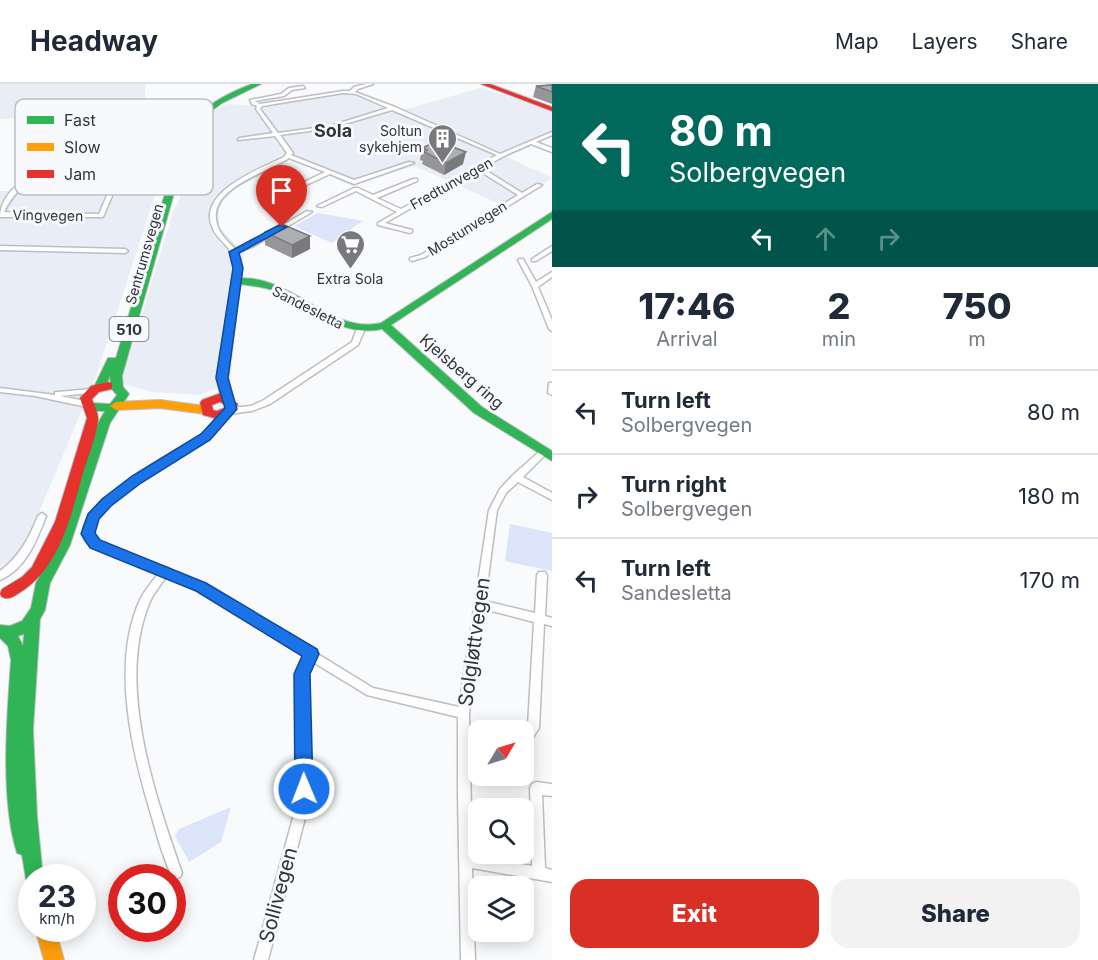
<!DOCTYPE html>
<meta charset="utf-8">
<style>
:root{--surface:#fff;--page:#f2f2f3;--text:#1f2937;--muted:#747a83;--line:#e0e1e3;--accent:#d93025}
body{margin:0;font-family:Inter,sans-serif;background:var(--page);color:var(--text);height:100vh;display:flex;flex-direction:column;font-size:22px;white-space:nowrap}
*{box-sizing:border-box;margin:0}
p{font-size:20px;color:var(--muted)}
.icon{flex:none;width:33px;height:33px;fill:none;stroke:currentColor;stroke-width:2;stroke-linecap:round;stroke-linejoin:round}
.map{position:relative;flex:1;overflow:hidden}
.sheet{display:flex;flex-direction:column;background:var(--surface);width:546px}
.sheet>*{flex:none}
.banner{background:#00695c;color:#fff;overflow:hidden}
.needle{width:39px;rotate:52deg}
.tools{position:absolute;left:468px;top:636px;display:grid;gap:12px}
.tools a{display:grid;place-items:center;width:66px;height:66px;border-radius:12px;background:var(--surface);box-shadow:0 3px 15px #0003;font-size:30px}
.speed{position:absolute;left:18px;top:780px;display:flex;gap:12px;font-size:30px;font-weight:700;text-align:center}
.speed>*{display:grid;place-content:center;width:78px;height:78px;border-radius:50%;background:var(--surface);box-shadow:0 3px 15px #0003;line-height:1}
.speed small{font-size:15px;font-weight:400}
.speed .limit{border:9px solid #d22;background:#fff;color:#111}
.pin{position:absolute;display:grid;place-items:center;width:51px;height:51px;color:#fff;margin:-62px -26px;border-radius:50% 50% 50% 0;rotate:-45deg;box-shadow:0 0 6px #0007}
.pin .icon{rotate:45deg}
.me{position:absolute;width:66px;margin:-33px;rotate:359deg;stroke-linejoin:round;filter:drop-shadow(0 0 4px #0008)}
.turn{display:flex;align-items:center;gap:21px;height:126px;padding:0 18px;font-size:27px}
.turn .icon{width:78px;height:78px;stroke-width:2.5}
.turn b{display:block;font-size:42px;line-height:51px}
.lanes{display:flex;align-items:center;height:57px;padding:0 18px;background:#0003;justify-content:center;gap:30px;direction:ltr}
.lanes .off{opacity:.35}
.eta{display:flex;justify-content:space-evenly;align-items:center;height:102px;text-align:center}
.eta b{font-size:36px;font-weight:800;line-height:42px}
.primary-button{display:flex;gap:12px;margin-top:auto;padding:12px 18px}
.primary-button a{flex:1;height:69px;border-radius:18px;background:var(--accent);color:#fff;font-size:24px;font-weight:800;line-height:69px;text-align:center}
.primary-button a+a{background:var(--page);color:var(--text)}
ul{padding:0;list-style:none}
li{display:flex;align-items:center;gap:18px;height:84px;padding:0 18px;border-top:2px solid var(--line)}
li div{flex:1}
li b{display:block;font-size:22px}
li em{font-style:normal}
header{display:flex;align-items:center;gap:36px;box-sizing:border-box;height:84px;padding:0 30px;background:var(--surface);border-bottom:2px solid var(--line)}
header strong{font-size:28px}
nav{display:flex;gap:33px;margin-inline-start:auto;font-size:21px}
main{display:flex;flex:1;min-height:0}
.map>svg:first-child{display:block}
</style>
<header>
<strong>Headway</strong>
<nav><a>Map</a><a>Layers</a><a>Share</a></nav>
</header>
<main>
<div class="map">
<svg width="552" height="876" viewBox="0 0 552 876">
<rect width="100%" height="100%" fill="#f9fafc"/>
<path fill="#e9edf5" d="M0 0H145V28H125L126 37 29 41V33L0 35Z
M480 4 512 13 552 28V53L507 73 552 94 507 123 414 82 352 102 292 75 236 104 222 118 219 126V143L244 169 230 300 199 311 152 308 121 299 175 122H177L197 61 194 52 195 46 210 29 227 20 269 22 348 9 358 11 393 29Z
M170 65 96 292 23 467 0 483V107H10L22 96 42 86 43 83 40 81 47 75 59 72Z"/>
<path fill="#dbe4f9" d="M318 129 363 137C351 144 344 152 332 159L294 142Z
M510 440 552 449V487L505 477Z
M231 723 221 758 189 778 175 752 179 745Z"/>
<g fill="none" stroke-linecap="round" stroke-linejoin="round">
<defs>
<path id="street" d="M366 0H373L358 5 355 8 395 23 500 70 552 48V51L536 58 552 64V68L531 60 508 70 482 84 522 109 537 100 542 101 425 173 412 177 410 176V174L421 171 518 111 478 86 385 139 412 146V148L410 149 378 141V139L397 128 356 107 322 123 317 122 354 104H358L373 111 413 95H417V97L377 114 401 125 497 71 392 26 331 44 280 51 293 69 291 71 354 96 409 78 414 79 354 100 330 90 287 110 285 109V107L325 88 289 74C267 89 203 105 218 143 221 152 229 158 235 165L250 160 307 127 312 128 254 162 237 169C243 179 240 187 239 197L234 198C233 191 236 183 234 175 231 163 218 156 213 145 195 108 260 85 284 73L287 69 275 52 238 56V55L240 54 273 49 256 25 257 22 252 20 250 16 281 10 289 4 303 2 305 4 292 6 284 12 255 17 260 20 343 7H350L354 3ZM343 9 356 10 388 24 330 42 278 49 260 25 262 22Z
M175 68 183 72 180 74 174 72H129L103 133H0C0 120 8 109 17 101 58 64 124 68 175 68ZM124 72 99 130 4 128C28 80 76 74 124 72Z
M0 162 125 165 128 167 125 169 0 166Z
M552 162V167L536 177H532V175Z
M519 175H523L536 198 552 188V193L538 203 552 236V247L549 245 532 202 518 176Z
M360 245 364 247 358 261 270 320 252 327 229 330 225 327 229 324 251 322 264 316 352 258 356 247Z
M549 299H552V311L548 309Z
M0 304 55 311V308H58L91 305 95 307 91 309 60 312 90 318 91 320 87 323 35 312 0 308Z
M223 328 227 331 215 349 208 355C179 372 112 408 96 436 92 441 93 448 94 454L112 463 163 484H168L169 486 204 500 373 604 459 623 489 426 500 405 513 391 540 367H546L547 369 523 393 552 409V416L518 398 506 409 497 426 485 517 535 529 537 491 539 488H545L547 491 545 532 552 534V542L544 540 539 644 532 655 528 656 524 655V648L528 642 534 538 484 525 469 629 472 772 532 782 530 704 532 700 536 698 552 700V712L542 711 545 784 552 786V798L472 784 475 876H461L458 710V633L367 611 313 578 307 590 310 705 305 734 268 876H254L293 734 298 705 297 590 305 572 198 506 166 493C160 502 152 511 149 520 116 601 155 711 182 789L180 793 176 795 172 793C164 775 158 756 153 737 133 672 110 581 140 516 144 507 152 498 158 490 145 484 93 466 86 458 62 426 182 363 202 351L209 345 220 329Z
M42 429 46 432C37 456 26 485 0 496V487C20 472 29 454 38 432Z"/>
<path id="fast" d="M252 0H261L222 19 205 32 192 46 122 292 123 303 129 310 110 339 70 461 50 499 45 526 40 535 33 646 37 732 43 794H32V803L27 801 22 771 17 769C0 714 7 634 11 576L8 562 0 554V541L10 542 22 537 31 524 36 499 56 461 98 339 105 327H91L85 323 91 319 110 320 117 311 111 304 110 292 104 306H96L94 303 108 274H116L184 46C202 23 225 10 252 0ZM24 550 23 562 18 552Z
M552 128V135L391 241 482 323 552 367V377L474 329 382 245C340 254 313 223 278 208 266 203 253 202 240 200L228 294 233 315 227 319 221 315 216 294 233 195C289 186 328 251 381 239Z"/>
<path id="slow" d="M160 316 205 322 211 326 205 330 160 324 116 326 110 322 116 318Z
M35 844H55L64 876H44Z"/>
<path id="jam" d="M481 0H490L552 23V27Z
M108 298 112 299V305L99 308 92 315C94 321 99 330 98 337 96 353 89 370 84 386 71 430 61 484 19 509 13 513 9 516 2 513L0 510 2 505 22 493 32 483 55 438 87 334 80 314 91 302Z
M221 309 238 320 233 330 218 335 203 331 200 319 202 316ZM220 318 226 321 224 324 217 327 213 326 212 321Z"/>
</defs>
<use href="#street" stroke="#bcbec1" stroke-width="3"/>
<use href="#fast" stroke="#bcbec1" stroke-width="2"/>
<use href="#slow" stroke="#bcbec1" stroke-width="2"/>
<use href="#jam" stroke="#bcbec1" stroke-width="2"/>
<use href="#street" fill="#fefeff" fill-rule="evenodd"/>
<use href="#fast" fill="#30b455" fill-rule="evenodd"/>
<use href="#slow" fill="#ff9f0a" fill-rule="evenodd"/>
<use href="#jam" fill="#e5322d" fill-rule="evenodd"/>
</g>
<path fill="#969699" d="M552 0V20L533 13 536 2Z
M422 64 463 80 444 91 422 80 423 77 420 76Z
M265 148 310 165 292 174 265 161Z"/>
<path fill="#7a7a7d" d="M466 68 463 80 444 91 446 79Z
M310 152V165L292 174V161Z"/>
<path fill="#aeafb2" stroke="#7a7a7d" stroke-width="1.5" d="M552 1V8L536 2Z
M437 57 466 68 446 79 424 68 427 66 422 64Z
M282 140 310 152 292 161 265 148Z"/>
<path fill="#1a73e8" stroke="#114b97" stroke-width="1.5" d="M279 141 287 143 239 169 243 184 228 294 237 325 210 356 141 399 111 422 99 435 95 449 100 456 206 499 317 565 319 570 310 590 313 705 310 711 304 714 298 711 295 705 294 590 302 572 196 507 90 464 81 450 88 430 102 415 132 392 201 350 225 324 216 294 233 184 229 168Z"/>
<defs>
<symbol id="building-pin" viewBox="-11 -11 22 30"><path d="M0 17L-7.5 6A9.5 9.5 0 1 1 7.5 6Z" fill="#78797d" stroke="#f8f9fd"/><path d="M-4-6H4V6H1V3H-1V6H-4ZM-2.5-4.3h1.7v1.8h-1.7ZM.8-4.3h1.7v1.8H.8ZM-2.5-1h1.7V.8h-1.7ZM.8-1h1.7V.8H.8Z" fill="#fff"/></symbol>
<symbol id="supermarket-pin" viewBox="-11 -11 22 30"><path d="M0 17L-7.5 6A9.5 9.5 0 1 1 7.5 6Z" fill="#78797d" stroke="#f8f9fd"/><path d="M-6-5.5h2.5l.6 2H6L4.5 2H-2.5L-4.4-4H-6ZM-1.5 3.2a1.3 1.3 0 1 0 .1 0ZM3 3.2a1.3 1.3 0 1 0 .1 0Z" fill="#fff"/></symbol>
</defs>
<g fill-rule="evenodd">
<use href="#building-pin" x="426" y="38" width="33" height="45"/>
<use href="#supermarket-pin" x="334" y="144" width="33" height="45"/>
</g>
<g text-anchor="middle" dominant-baseline="central" stroke-width="6" stroke-linejoin="round" paint-order="stroke">
<g font-size="14" fill="#323438" stroke="#f8f9fd" text-anchor="end">
<text x="422" y="46">Soltun<tspan x="422" dy="16">sykehjem</tspan></text>
<text x="350" y="194" text-anchor="middle">Extra Sola</text>
</g>
<g font-size="14" fill="#323438" stroke="#f8f9fd">
<text transform="translate(451 99) rotate(-29)">Fredtunvegen</text>
<text transform="translate(48 131) rotate(1)">Vingvegen</text>
<text transform="translate(467 144) rotate(-32)">Mostunvegen</text>
<text transform="translate(144 170) rotate(-74)">Sentrumsvegen</text>
<text transform="translate(308 223) rotate(27)">Sandesletta</text>
</g>
<rect fill="#f8f9fd" stroke="#6d6f73" stroke-width="1.5" x="109.5" y="233" width="39" height="24" rx="4.5"/>
<g font-size="15" font-weight="bold" fill="#323438">
<text x="129" y="245">510</text>
</g>
<g font-size="16" fill="#323438" stroke="#f8f9fd">
<text transform="translate(462 287) rotate(41)">Kjelsberg ring</text>
</g>
<g font-size="18" font-weight="bold" fill="#323438" stroke="#f8f9fd">
<text x="333" y="46">Sola</text>
</g>
<g font-size="20" fill="#323438" stroke="#f8f9fd">
<text transform="translate(474 558) rotate(-82)">Solgløttvegen</text>
<text transform="translate(278 811) rotate(-75)">Sollivegen</text>
</g>
</g>
<rect x="15" y="15" width="198" height="96" rx="9" fill="#f8f9fd" stroke="#bdbec2" stroke-width="1.5"/>
<rect x="27" y="32" width="27" height="8" fill="#30b455"/>
<rect x="27" y="59" width="27" height="8" fill="#ff9f0a"/>
<rect x="27" y="86" width="27" height="8" fill="#e5322d"/>
<g font-size="16" fill="#323438">
<text x="64" y="42">Fast</text>
<text x="64" y="69">Slow</text>
<text x="64" y="96">Jam</text>
</g>
</svg>
<div class="tools">
<a><svg class="needle" viewBox="-14 -14 28 28"><path d="M0-13l5 13h-10z" fill="#e53935"/><path d="M0 13l5-13h-10z" fill="#747a83"/></svg></a>
<a><svg class="icon" aria-label="search" viewBox="0 0 24 24"><circle cx="10" cy="10" r="6"/><path d="M15 15l6 6"/></svg></a>
<a><svg class="icon" aria-label="layers" viewBox="0 0 24 24"><path d="M12 4l9 5-9 5-9-5zM3 14l9 5 9-5"/></svg></a>
</div>
<div class="speed"><div>23<small>km/h</small></div><div class="limit">30</div></div>
<div class="pin" style="left:282px;top:143px;background:#d93025"><svg class="icon" aria-label="arrive" viewBox="0 0 24 24"><path d="M6 21V4h12l-3 4 3 4H6"/></svg></div>
<svg class="me" style="left:304px;top:705px" viewBox="-20 -20 40 40"><circle r="17" fill="#1a73e8" stroke="#fff" stroke-width="3"/><path d="M0-11L8 9 0 5-8 9z" fill="#fff"/></svg>
</div>
<section class="sheet">
<div class="banner">
<div class="turn"><svg class="icon" aria-label="left" viewBox="0 0 24 24"><path d="M17 20v-9H6M10 6l-5 5 5 5"/></svg><div><b>80 m</b>Solbergvegen</div></div>
<div class="lanes"><svg class="icon" aria-label="left" viewBox="0 0 24 24"><path d="M17 20v-9H6M10 6l-5 5 5 5"/></svg><svg class="icon off" aria-label="ahead" viewBox="0 0 24 24"><path d="M12 20V5M6 11l6-6 6 6"/></svg><svg class="icon off" aria-label="right" viewBox="0 0 24 24"><path d="M7 20v-9h11M14 6l5 5-5 5"/></svg></div>
</div>
<div class="eta">
<div><b>17:46</b><p>Arrival</p></div>
<div><b>2</b><p>min</p></div>
<div><b>750</b><p>m</p></div>
</div>
<ul>
<li><svg class="icon" aria-label="left" viewBox="0 0 24 24"><path d="M17 20v-9H6M10 6l-5 5 5 5"/></svg><div><b>Turn left</b><p>Solbergvegen</p></div><em>80 m</em></li>
<li><svg class="icon" aria-label="right" viewBox="0 0 24 24"><path d="M7 20v-9h11M14 6l5 5-5 5"/></svg><div><b>Turn right</b><p>Solbergvegen</p></div><em>180 m</em></li>
<li><svg class="icon" aria-label="left" viewBox="0 0 24 24"><path d="M17 20v-9H6M10 6l-5 5 5 5"/></svg><div><b>Turn left</b><p>Sandesletta</p></div><em>170 m</em></li>
</ul>
<div class="primary-button"><a>Exit</a><a>Share</a></div>
</section>
</main>
